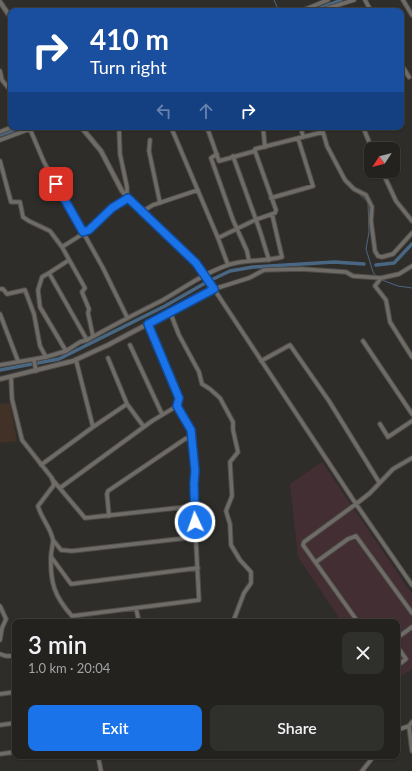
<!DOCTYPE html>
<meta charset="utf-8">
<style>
:root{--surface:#23221f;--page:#2f2f2c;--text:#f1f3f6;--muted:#a3a4a4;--line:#403f3d;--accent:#1a73e8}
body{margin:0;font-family:Lato,sans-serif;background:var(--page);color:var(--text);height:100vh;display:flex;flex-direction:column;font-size:15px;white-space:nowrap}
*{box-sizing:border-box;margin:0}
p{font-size:13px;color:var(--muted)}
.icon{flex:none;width:22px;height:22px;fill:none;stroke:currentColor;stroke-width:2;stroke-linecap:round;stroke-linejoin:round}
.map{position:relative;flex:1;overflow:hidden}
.side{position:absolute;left:12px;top:619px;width:388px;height:140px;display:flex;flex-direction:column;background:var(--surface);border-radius:8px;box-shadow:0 1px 3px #0004,0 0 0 1px var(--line)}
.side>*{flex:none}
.hud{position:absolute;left:8px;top:8px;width:396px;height:122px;border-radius:8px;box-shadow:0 1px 3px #0004,0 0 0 1px var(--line);background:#1a4fa0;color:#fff;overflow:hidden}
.needle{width:26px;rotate:234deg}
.controls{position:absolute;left:364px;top:142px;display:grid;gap:8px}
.controls a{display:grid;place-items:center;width:36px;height:36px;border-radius:8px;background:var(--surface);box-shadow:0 1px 3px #0004,0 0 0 1px var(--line);font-size:20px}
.pin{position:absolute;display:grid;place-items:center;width:34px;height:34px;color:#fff;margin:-17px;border-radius:8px;box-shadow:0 2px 6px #0006}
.me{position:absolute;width:44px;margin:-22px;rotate:357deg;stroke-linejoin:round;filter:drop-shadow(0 0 3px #0008)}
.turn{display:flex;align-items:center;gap:14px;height:84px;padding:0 16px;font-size:18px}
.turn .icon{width:52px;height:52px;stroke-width:2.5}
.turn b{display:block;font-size:28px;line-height:34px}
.lanes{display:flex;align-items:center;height:38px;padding:0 16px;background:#0003;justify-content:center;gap:20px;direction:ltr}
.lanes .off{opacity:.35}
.round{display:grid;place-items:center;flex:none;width:42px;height:42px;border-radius:8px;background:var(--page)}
.headline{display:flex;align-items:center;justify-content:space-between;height:68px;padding:0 16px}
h1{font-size:24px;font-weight:600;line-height:30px}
.action{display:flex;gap:8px;margin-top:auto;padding:8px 16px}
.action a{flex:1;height:46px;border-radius:8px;background:var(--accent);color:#fff;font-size:16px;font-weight:600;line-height:46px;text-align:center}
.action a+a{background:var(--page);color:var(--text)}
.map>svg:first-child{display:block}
</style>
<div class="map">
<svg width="412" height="771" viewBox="0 0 412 771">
<rect width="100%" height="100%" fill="#2f2d29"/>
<path fill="#422e33" d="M322 462 412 594V669L397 679V622H342L298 557 290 484Z"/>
<path fill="#413126" d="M10 403 17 441 0 443V404Z"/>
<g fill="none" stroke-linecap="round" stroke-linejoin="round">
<path stroke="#496783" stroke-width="1" d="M274 0 279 11
M323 127 324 132
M356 191 368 202 369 232 366 249 373 272 376 276
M382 280 398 286 412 288"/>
<path stroke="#496783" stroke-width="3.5" d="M313 11 341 0
M0 135 22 127
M376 265 394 263 412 244
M0 370 59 359 165 306 207 282 230 271 253 267 334 262 364 264"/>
<defs>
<path id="minor" d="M365 0 371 11
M403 0 412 15
M301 11 328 0
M319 11 354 0
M401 64 409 77
M0 71 2 80 11 91
M119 127 120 154 127 187V196
M171 127 218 238 255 220 275 213 276 210 255 151
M207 127 219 161 255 151V149L323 132 327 146 345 180 354 189 366 195 372 207 371 221 375 251 378 256 382 257 393 254 412 233
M263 127 265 147
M301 127 303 137
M363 127 372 149
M30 129 44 162 103 268 127 317
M0 132 12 127
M0 140 35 127
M150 140 149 151 160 203
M217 154 211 158 233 220 247 251 249 261
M233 156 260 231 269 260
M0 161 11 202H20L23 217 29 221 50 231 62 247 85 288 82 292 89 309 88 313 93 336
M382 171 396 201 412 221
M271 198 313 186 298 138
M143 211 153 205 198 190
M218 238 228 265
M62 247 89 230 112 208 128 198
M69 260 49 273 87 340
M412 266 399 274 381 278 353 276 346 272 301 269 264 270 249 278 214 289 356 504 412 585
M49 273 42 277 38 290 40 307 66 351
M381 278 375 286 386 300 390 322 412 357
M0 289H3L7 294 25 290 34 314 40 346 46 357
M170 312 179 335 199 372 202 384 210 389 220 398 233 422V430L238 452 230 462 232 496 226 511 230 524 231 545 240 560 251 572V583L244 593 233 622
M0 314 18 361
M363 341 412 414
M130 345 162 414
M108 358 127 404
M34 360 36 371
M76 360 93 427 127 404 144 427
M261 361 290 345 329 401 379 482
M0 365 46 357 66 351 80 342 87 340C112 326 137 313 163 300 184 288 204 273 228 265 245 259 264 262 282 257L272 214
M11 377 12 399 22 440 52 478 54 485 38 506C41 518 51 528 53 540 53 545 51 551 51 556 50 582 54 596 72 616L199 600 193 484 195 470 191 430 177 406 179 397 148 324
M380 424 388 437 412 421
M41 465 93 427
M52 479 85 518 195 506
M60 488 152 421 177 406
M109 516 107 494 108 491 185 439 192 437
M53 540 61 550 72 551 196 537
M52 558 71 584 198 568
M316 562 348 539 356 536 412 613
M0 606 6 619 2 628 0 640
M136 608 139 622
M358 622 303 545 304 542 356 504 370 493 393 469 412 458
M397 638 412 627
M397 646 406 659 397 666
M0 654 6 656H15
M0 694 15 692
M412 722 409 726 412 751
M0 725 15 723
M397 730 409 726
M0 754 15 752
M98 756 101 771
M362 771 374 756"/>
<path id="tertiary" d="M0 2 11 18
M0 379 73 361 108 345 214 289 196 263 128 198 122 191 101 151 81 127"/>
</defs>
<use href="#minor" stroke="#4e4b48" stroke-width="5.5"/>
<use href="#tertiary" stroke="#4e4b48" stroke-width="6"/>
<use href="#minor" stroke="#6f6c67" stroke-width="3.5"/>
<use href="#tertiary" stroke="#6f6c67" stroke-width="4"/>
</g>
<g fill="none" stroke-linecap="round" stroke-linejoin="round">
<defs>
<path id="route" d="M56 184 83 232 89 230 112 208 128 198 196 263 214 289 148 324 179 398 177 406 191 430 195 470 194 484 195 522"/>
</defs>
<use href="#route" stroke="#114b97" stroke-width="10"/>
<use href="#route" stroke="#1a73e8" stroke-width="7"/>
</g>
</svg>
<div class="controls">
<a><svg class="needle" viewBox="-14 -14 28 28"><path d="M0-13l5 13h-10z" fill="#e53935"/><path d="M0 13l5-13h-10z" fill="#a3a4a4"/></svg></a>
</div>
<div class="pin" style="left:56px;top:184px;background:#d93025"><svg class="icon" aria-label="arrive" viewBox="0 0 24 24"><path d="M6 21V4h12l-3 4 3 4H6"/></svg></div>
<svg class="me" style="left:195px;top:522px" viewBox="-20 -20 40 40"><circle r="17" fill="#1a73e8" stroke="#fff" stroke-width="3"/><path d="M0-11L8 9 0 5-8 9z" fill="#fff"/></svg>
<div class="hud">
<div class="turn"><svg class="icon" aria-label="right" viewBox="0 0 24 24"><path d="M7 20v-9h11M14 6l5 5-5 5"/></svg><div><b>410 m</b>Turn right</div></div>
<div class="lanes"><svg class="icon off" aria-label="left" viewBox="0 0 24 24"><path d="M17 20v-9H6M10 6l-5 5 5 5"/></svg><svg class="icon off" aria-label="ahead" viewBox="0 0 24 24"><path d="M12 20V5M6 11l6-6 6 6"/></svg><svg class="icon" aria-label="right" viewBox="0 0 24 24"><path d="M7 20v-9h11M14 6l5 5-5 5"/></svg></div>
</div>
<section class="side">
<div class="headline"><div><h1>3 min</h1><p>1.0 km · 20:04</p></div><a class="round"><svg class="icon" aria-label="close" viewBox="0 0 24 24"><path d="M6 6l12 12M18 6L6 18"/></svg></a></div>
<div class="action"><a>Exit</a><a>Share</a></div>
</section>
</div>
